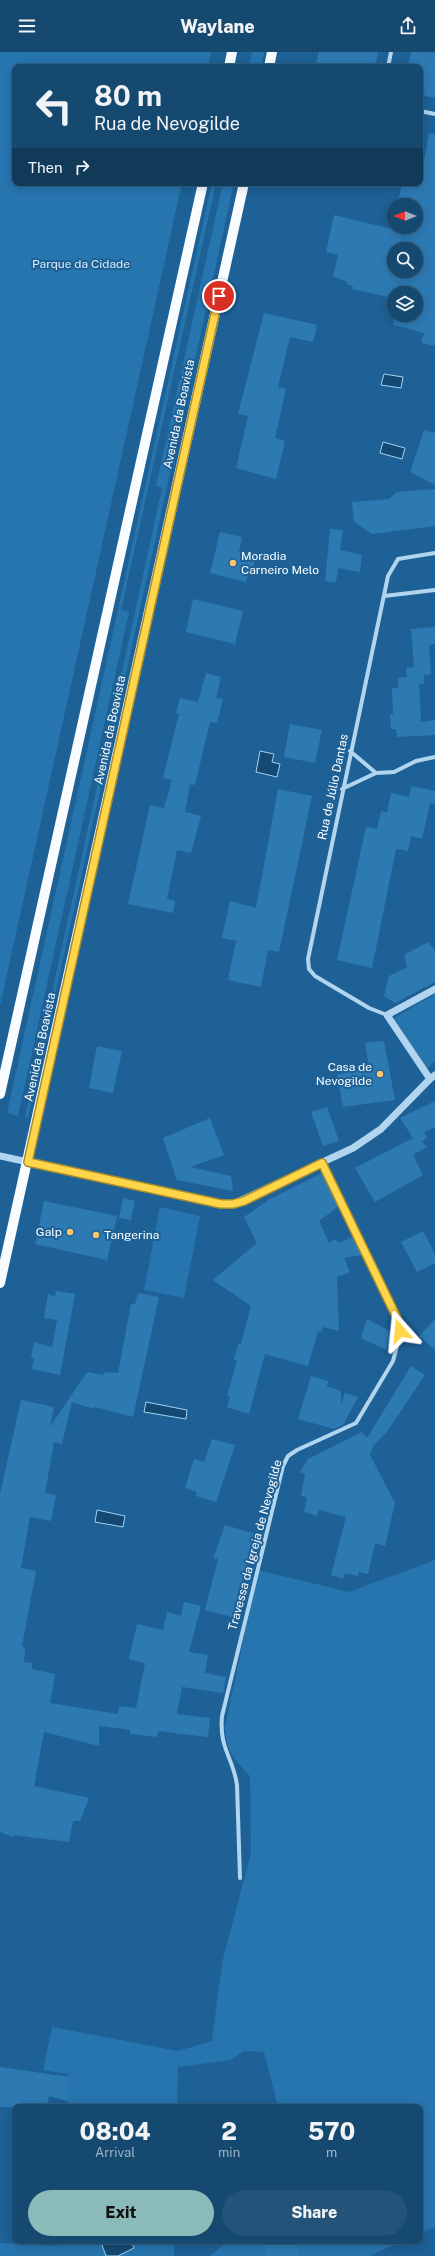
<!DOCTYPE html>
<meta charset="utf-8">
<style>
:root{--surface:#164970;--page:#235378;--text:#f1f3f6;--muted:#9eb2c3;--line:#356183;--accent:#8bbbb9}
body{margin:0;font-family:"Public Sans",sans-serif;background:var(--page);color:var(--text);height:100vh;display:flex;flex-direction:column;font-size:15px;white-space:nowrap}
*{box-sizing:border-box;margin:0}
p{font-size:13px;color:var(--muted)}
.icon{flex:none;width:22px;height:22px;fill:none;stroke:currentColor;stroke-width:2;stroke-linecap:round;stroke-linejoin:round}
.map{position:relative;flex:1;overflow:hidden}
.details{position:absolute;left:12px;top:2052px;width:411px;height:140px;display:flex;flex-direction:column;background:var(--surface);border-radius:8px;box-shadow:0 2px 10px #0003,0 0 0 1px var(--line)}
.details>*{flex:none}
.banner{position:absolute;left:12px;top:12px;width:411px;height:122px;border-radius:8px;box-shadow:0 2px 10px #0003,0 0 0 1px var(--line);background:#164970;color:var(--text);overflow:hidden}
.needle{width:26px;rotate:270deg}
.controls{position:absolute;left:387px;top:146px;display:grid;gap:8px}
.controls a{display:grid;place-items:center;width:36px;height:36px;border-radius:50%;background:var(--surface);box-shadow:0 2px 10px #0003,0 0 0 1px var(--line);font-size:20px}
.pin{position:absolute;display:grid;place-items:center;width:34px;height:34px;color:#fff;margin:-17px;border:2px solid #fff;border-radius:50%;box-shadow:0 1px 4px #0007}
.me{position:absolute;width:44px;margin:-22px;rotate:342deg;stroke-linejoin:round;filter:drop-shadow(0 0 3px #0008)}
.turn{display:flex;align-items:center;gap:14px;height:84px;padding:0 16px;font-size:18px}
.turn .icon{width:52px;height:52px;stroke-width:2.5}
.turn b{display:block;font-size:28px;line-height:34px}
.then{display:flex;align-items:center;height:38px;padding:0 16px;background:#0003;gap:8px;font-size:15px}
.eta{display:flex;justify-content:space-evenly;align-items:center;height:68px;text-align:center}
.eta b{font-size:24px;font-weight:800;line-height:28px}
.button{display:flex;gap:8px;margin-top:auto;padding:8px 16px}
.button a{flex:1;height:46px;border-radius:24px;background:var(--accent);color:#111;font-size:16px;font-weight:800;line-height:46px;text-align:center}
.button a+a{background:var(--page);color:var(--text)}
header{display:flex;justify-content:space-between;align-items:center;height:52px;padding:0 16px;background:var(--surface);font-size:18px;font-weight:800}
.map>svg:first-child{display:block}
</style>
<header><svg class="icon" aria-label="menu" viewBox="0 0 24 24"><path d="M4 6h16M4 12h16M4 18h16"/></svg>Waylane<svg class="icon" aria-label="share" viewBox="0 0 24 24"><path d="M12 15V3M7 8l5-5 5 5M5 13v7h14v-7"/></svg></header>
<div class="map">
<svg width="435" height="2204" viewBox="0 0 435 2204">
<rect width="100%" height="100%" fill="#1d6196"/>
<path fill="#2775af" d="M0 0H211L208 15H15V131H182L0 954Z
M252 0H264L261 15H249Z
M212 131H216L121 558 129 560 18 1064 7 1061Z
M223 131H234L28 1066 25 1065 162 436 156 434Z
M435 942V1009L427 1017 394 966Z
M160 1155 200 1164 184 1246 144 1238Z
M435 1508V2175L420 2182V2055H278L264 2000 244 1999 231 2008 178 2015 177 2055H68V2022L43 2018 52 1975 178 1999 212 1989 222 1911 251 1801 250 1724C235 1709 225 1697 225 1675L258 1518 349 1540Z
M58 2189H174V2204H0V2191L57 2194Z
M228 2189H403L369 2204H210Z"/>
<path fill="#144974" stroke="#a5d2f1" d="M384 322 403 325 401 336 381 333Z
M383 390 405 396 402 407 380 401Z
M260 699 274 702 272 710 280 712 277 725 256 720Z
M146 1350 187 1358 186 1367 144 1360Z
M97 1458 125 1464 123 1475 95 1470Z
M112 2189H131L134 2196 118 2204H106L102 2193Z"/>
<path fill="#2d7ab3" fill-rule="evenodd" d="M319 0H378L375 15H315Z
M411 0H435V46L420 43V15H408Z
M429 81 435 82V294L421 291 424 281 393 273 395 263H416V241H394V260L386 258 388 245 352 237 353 234 346 232 347 230 333 224 338 203 326 200 334 163 392 177 394 167V175H416V153H397L402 133 417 136 420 131ZM394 197H416V219H394Z
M264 261 317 273 313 290 290 285 278 335 286 337 275 386 285 389 276 427 236 416 248 364 238 362Z
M424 378 435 381V433L410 420Z
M435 437V474L372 482 354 470 352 450 389 447 397 440Z
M330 477 343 478 340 498 362 503 360 520 338 516 336 530 325 529Z
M220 480 242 485 239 500 256 504 252 518 249 517 246 530 210 521Z
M193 547 243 559 235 592 186 580Z
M435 575V592L429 593 431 622 424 623V632H419L421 670 435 668V683L397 685 396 677H391L390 662H393L392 636H398V626L407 625 406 616 414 615 411 577Z
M206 621 221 625 216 646 223 647 217 671 210 670 195 733 190 732 185 760 201 764 191 801 177 798 167 847 175 849 173 861 128 852 150 753 164 756 172 728 163 726 179 662 176 661 180 646 198 650Z
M290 672 322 678 315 711 284 705Z
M411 734 435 739V752L430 751 422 787 411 784 408 799 396 797 372 916 337 908 366 775 377 777 381 759 387 760 391 741 409 745Z
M278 737 312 744 279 900 268 898 261 935 228 928 236 889 222 886 230 849 256 856Z
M428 890 435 899V930L395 951 384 944 389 924 407 915 404 903Z
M384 989 395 1048 343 1055 337 1023 369 1014 365 991Z
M97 994 122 999 113 1041 89 1036Z
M435 1049V1075L424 1080 427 1086 422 1089 427 1095 413 1103 423 1123 375 1150 355 1116 413 1086 400 1066Z
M327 1055 339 1089 323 1094 311 1060Z
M210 1066 224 1103 190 1115 231 1124 233 1139 177 1128 163 1086Z
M322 1121 339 1154 319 1169 329 1191 336 1187 339 1191 352 1185 362 1203 344 1206 350 1220 337 1225 339 1279 323 1275 321 1280 318 1279 308 1314 265 1302 249 1362 227 1355 230 1345 227 1344 237 1308H234L238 1292H241L251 1254 213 1228 257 1191 244 1165 270 1147Z
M123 1146 135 1149 131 1168 119 1166Z
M44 1149 117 1164 107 1208 35 1192Z
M423 1179 435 1202V1211L417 1220 401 1190Z
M56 1239 75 1242 60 1323 32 1317 34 1307 31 1306 34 1290 52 1295 57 1268 44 1266 48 1242 55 1244Z
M138 1241 159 1245 133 1365 95 1355 94 1357 72 1350 62 1392 54 1390 45 1441 56 1443 51 1469 30 1465 21 1516 36 1519 22 1594 25 1595 24 1610 32 1611V1617L55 1622 50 1651 118 1662 119 1654 136 1656 145 1611 129 1607 137 1572 163 1578 167 1560 181 1564 184 1550 201 1554 189 1600 208 1603 205 1621 226 1625 223 1641 182 1635 177 1662 210 1666 208 1685 158 1679 157 1685 130 1682V1678L99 1674V1694L44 1680 34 1734 89 1746 80 1769H73L69 1790 14 1783 13 1785 0 1780V1442L21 1348 54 1355 50 1375 87 1320 103 1323 105 1320 118 1321 131 1252H135Z
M367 1267 395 1282 386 1298 361 1286Z
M435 1267V1298L419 1284Z
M411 1314 425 1323 386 1381 373 1394 370 1403 395 1451 385 1494 375 1491 368 1522 359 1520 358 1524 345 1521 343 1527 331 1523 346 1465 319 1458 317 1464 304 1460 307 1445 301 1444 305 1422 300 1420 308 1407 362 1380 367 1386Z
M311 1324 328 1329 327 1334 341 1339V1352L345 1341 358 1345 343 1373 334 1377 298 1367Z
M212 1387 235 1393 216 1450 196 1444 197 1440 185 1436 194 1407 204 1410Z
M225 1473 256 1482 232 1565 205 1558 218 1507 213 1506Z
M0 2015 69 2025 68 2049 49 2044 47 2055H0Z
M263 2189H296L299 2204H267Z"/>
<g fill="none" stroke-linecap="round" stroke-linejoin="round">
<path stroke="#b1d5ef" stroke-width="4" d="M388 15 391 0
M420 59 435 62
M384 544 435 538
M350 699 376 721
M342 737 376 721 394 720 416 709 435 705
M387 963 369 956 315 924 309 917 308 907 388 524 398 507 435 501
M240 1826 237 1733C233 1705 219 1697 222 1664L283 1414 288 1404 297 1398 356 1371 393 1309 401 1279 397 1266 322 1111"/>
<path stroke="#b1d5ef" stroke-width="7" d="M435 937 387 963 430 1027 435 1023
M0 1104 221 1152H233L353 1096 381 1077 430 1027"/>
<path stroke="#f9fcff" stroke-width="10" d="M229 15 232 0
M269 15 272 0
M0 1042 203 131
M0 1231 244 131"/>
</g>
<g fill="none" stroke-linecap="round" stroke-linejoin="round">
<defs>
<path id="route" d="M219 244 28 1110 221 1152H233L244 1149 322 1111 397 1266 400 1279"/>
</defs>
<use href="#route" stroke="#a68a30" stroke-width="10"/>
<use href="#route" stroke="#ffd54a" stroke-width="7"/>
</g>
<g fill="#fec370" stroke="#1d6196" stroke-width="1.5">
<circle cx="233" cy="511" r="4"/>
<circle cx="380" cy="1022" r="4"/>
<circle cx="70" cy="1180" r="4"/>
<circle cx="96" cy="1183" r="4"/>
</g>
<g text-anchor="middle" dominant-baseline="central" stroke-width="4" stroke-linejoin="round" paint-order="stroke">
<g font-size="12" fill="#d8ecfb" stroke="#1d6196">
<text x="81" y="212">Parque da Cidade</text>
</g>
<g font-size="12" fill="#fff" stroke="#1d6196">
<text transform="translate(179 362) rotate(-78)">Avenida da Boavista</text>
<text transform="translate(110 678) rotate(-78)">Avenida da Boavista</text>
<text transform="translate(333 735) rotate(-78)">Rua de Júlio Dantas</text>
<text transform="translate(40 995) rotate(-78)">Avenida da Boavista</text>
<text transform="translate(255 1493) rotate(-75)">Travessa da Igreja de Nevogilde</text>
</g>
<g font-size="12" fill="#fff" stroke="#1d6196" text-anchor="start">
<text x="241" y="504">Moradia<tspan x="241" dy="14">Carneiro Melo</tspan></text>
<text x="372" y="1015" text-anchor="end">Casa de<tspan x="372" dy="14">Nevogilde</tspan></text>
<text x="62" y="1180" text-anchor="end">Galp</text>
<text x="104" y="1183">Tangerina</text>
</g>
</g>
</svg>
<div class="controls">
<a><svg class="needle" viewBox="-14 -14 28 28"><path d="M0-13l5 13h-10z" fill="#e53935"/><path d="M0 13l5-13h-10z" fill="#9eb2c3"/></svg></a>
<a><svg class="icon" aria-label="search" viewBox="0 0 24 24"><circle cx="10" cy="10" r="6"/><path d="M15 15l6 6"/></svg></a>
<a><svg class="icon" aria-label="layers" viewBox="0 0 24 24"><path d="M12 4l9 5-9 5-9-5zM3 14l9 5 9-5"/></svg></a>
</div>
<div class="pin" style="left:219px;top:244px;background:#d93025"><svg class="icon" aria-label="arrive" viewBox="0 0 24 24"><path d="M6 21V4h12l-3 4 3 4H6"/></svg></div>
<svg class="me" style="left:400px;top:1279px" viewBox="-20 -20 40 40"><path d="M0-17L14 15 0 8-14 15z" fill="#ffd54a" stroke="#fff" stroke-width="4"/></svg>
<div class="banner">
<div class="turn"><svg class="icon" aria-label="left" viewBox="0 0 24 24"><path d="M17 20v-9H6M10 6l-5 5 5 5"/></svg><div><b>80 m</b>Rua de Nevogilde</div></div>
<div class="then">Then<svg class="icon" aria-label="right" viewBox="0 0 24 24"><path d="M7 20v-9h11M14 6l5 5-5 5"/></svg></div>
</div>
<section class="details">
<div class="eta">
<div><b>08:04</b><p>Arrival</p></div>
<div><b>2</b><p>min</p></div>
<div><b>570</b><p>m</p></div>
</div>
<div class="button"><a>Exit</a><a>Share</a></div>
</section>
</div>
